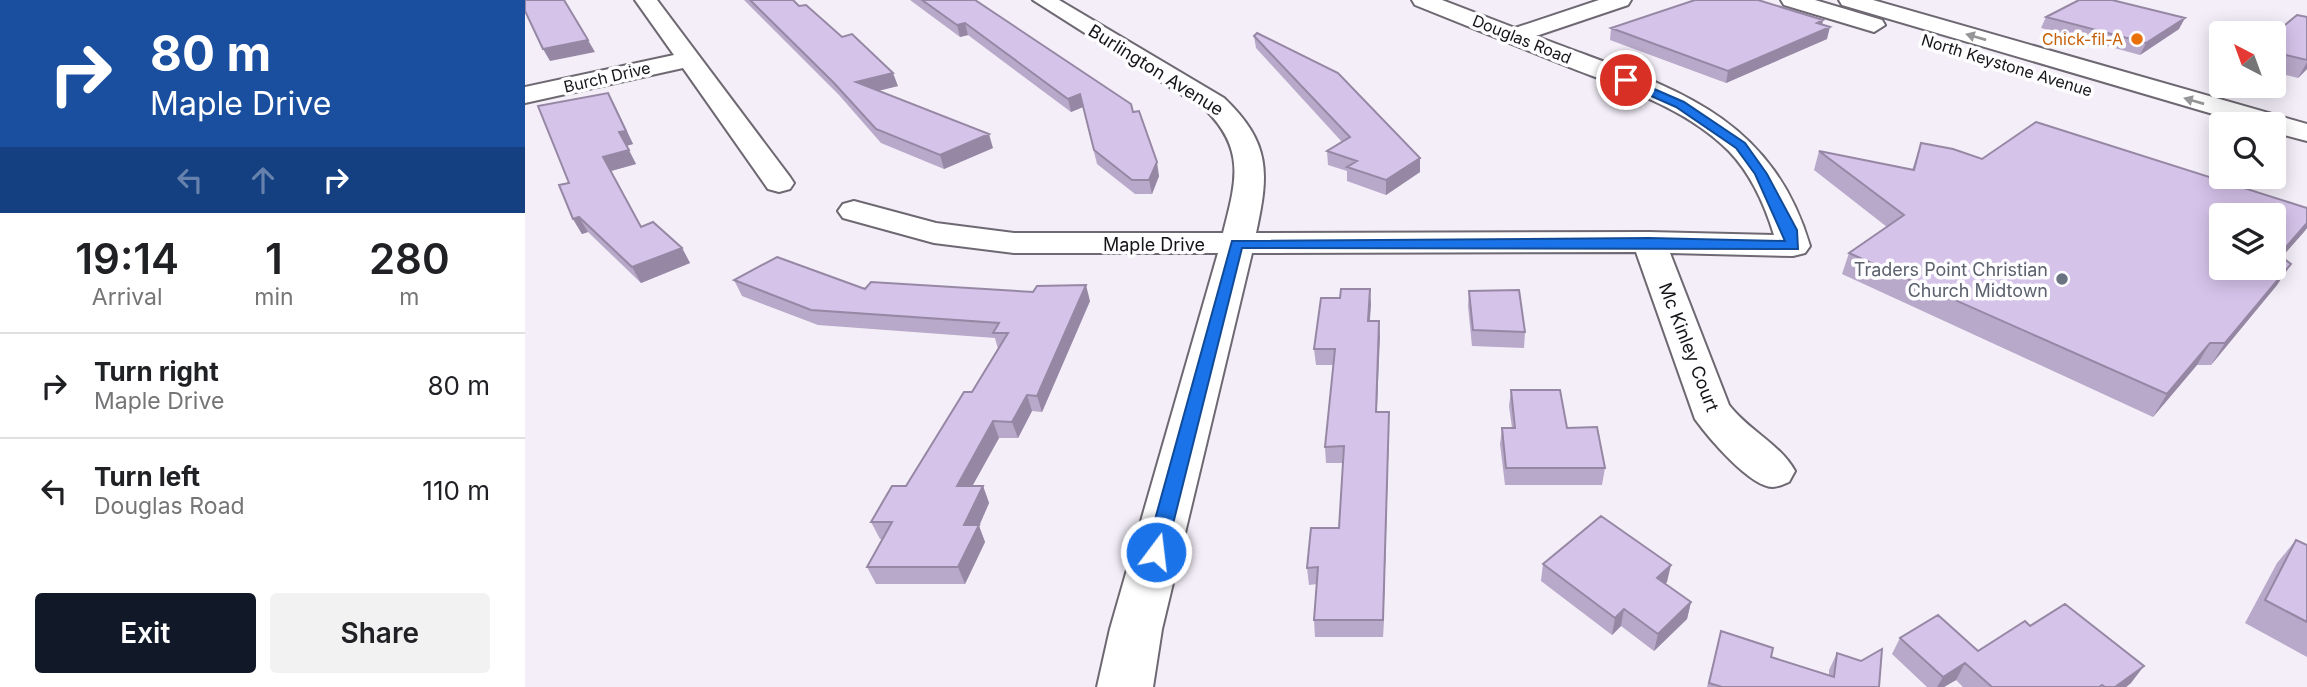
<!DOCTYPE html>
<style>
:root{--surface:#fff;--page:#f2f2f2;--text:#202124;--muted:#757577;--line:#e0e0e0;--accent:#111827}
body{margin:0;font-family:Inter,sans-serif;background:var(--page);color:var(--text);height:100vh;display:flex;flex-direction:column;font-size:26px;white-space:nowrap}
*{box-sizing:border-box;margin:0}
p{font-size:23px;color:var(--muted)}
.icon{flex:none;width:38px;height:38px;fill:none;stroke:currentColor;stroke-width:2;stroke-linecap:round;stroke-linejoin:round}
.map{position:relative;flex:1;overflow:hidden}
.panel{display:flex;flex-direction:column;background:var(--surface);width:525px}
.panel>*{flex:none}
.hud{background:#1a4fa0;color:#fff;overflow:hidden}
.needle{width:46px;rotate:319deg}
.controls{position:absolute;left:1684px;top:21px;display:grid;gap:14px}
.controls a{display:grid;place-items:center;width:77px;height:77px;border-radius:7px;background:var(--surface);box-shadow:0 4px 18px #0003;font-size:35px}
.pin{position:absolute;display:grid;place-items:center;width:60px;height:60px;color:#fff;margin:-30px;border:4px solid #fff;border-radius:50%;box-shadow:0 2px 7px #0007}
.me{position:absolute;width:77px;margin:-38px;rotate:15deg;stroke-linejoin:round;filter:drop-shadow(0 0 5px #0008)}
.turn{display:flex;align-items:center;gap:24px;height:147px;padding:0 35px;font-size:32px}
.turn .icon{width:91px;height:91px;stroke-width:2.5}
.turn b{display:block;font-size:49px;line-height:60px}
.lanes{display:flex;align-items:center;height:66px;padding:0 35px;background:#0003;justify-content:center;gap:35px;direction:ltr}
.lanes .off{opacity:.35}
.eta{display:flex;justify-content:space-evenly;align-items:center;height:119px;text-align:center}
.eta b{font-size:42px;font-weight:600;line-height:49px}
.primary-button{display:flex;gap:14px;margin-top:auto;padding:14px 35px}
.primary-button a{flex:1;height:80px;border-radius:7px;background:var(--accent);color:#fff;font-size:28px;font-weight:600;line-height:80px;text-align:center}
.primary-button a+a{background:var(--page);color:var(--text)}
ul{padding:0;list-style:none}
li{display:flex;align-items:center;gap:21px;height:105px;padding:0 35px;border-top:2px solid var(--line)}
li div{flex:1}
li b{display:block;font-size:26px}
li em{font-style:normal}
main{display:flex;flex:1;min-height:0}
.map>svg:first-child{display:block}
</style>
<main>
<section class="panel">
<div class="hud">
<div class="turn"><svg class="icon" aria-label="right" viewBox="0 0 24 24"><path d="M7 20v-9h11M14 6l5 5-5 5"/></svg><div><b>80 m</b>Maple Drive</div></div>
<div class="lanes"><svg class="icon off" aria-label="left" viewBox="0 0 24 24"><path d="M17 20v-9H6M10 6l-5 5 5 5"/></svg><svg class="icon off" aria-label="ahead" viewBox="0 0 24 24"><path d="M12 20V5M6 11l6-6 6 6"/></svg><svg class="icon" aria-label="right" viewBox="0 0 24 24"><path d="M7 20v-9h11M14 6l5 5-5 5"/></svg></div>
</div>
<div class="eta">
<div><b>19:14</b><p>Arrival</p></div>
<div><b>1</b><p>min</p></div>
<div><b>280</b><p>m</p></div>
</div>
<ul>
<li><svg class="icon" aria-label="right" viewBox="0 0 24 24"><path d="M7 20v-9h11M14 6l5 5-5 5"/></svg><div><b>Turn right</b><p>Maple Drive</p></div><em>80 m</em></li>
<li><svg class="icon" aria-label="left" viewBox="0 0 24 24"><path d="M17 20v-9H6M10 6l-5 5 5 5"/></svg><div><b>Turn left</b><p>Douglas Road</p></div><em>110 m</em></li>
</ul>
<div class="primary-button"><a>Exit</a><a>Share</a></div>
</section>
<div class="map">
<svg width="1782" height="687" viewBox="0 0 1782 687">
<rect width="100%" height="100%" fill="#f3eef8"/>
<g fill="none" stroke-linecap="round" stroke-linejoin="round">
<defs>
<path id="minor" d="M110 0H132L265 177 269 183 265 189 254 192 243 189 158 68 0 103V87L149 55Z
M508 0H534L699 98C746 143 744 173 731 233L1124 232 1249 235C1240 205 1226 174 1204 151 1162 109 1104 90 1049 69 996 48 943 26 890 5L887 0H917L990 28 1074 0H1106L1103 5 1011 36C1132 84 1243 105 1285 246L1280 253 1268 256 1145 253 1204 405C1223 430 1255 444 1270 471L1264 482C1259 484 1253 487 1248 487 1225 487 1183 437 1170 419L1111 252 727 253 637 629 628 687H572L585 629 693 253H489L409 243 318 218 313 211 318 204 329 201 411 223 489 233H698C711 182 721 150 681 110Z"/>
<path id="major" d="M1256 0H1290L1357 20 1360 25 1349 32 1259 5Z
M1314 0H1348L1782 124V141L1748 132V124H1722L1317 5Z"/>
</defs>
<use href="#minor" stroke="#6d6871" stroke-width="4"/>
<use href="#major" stroke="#6d6871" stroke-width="4"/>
<use href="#minor" fill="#fff" fill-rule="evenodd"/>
<use href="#major" fill="#fff" fill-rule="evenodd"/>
</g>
<path fill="#b8a8c9" d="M219 0H268L274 6 317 37 373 86 353 91 468 148 419 169 356 143 314 95Z
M385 0H450L608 112 634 176 627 194H610L572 164 558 107 546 112 443 35 435 37Z
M1521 17 1654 29 1615 55 1516 28Z
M1782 17V69L1773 78 1748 72V35Z
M1297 24 1302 39 1201 83 1085 40 1086 28Z
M729 36 895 172 861 195 822 181V171L803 165 802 151 817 142 731 48Z
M83 93 108 144 101 146 111 164 86 171 116 226 157 248 165 263 116 283 63 232 57 234 48 219 44 183Z
M1396 143 1457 159 1782 208V228L1757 257 1766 264 1752 285 1686 365H1672L1628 417 1317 274 1324 253 1362 227 1289 170 1294 151 1387 170Z
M209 280 565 301 517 412 507 411 493 438H474L447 486H458L464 503 454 526 460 542 440 584H351L342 567 357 539H355L346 522 381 486 447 392 473 349 470 338 293 325 217 296Z
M944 291 1000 332 999 348 947 346 943 306Z
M846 304 845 321H854L852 412 864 428 858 637H790L789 620 792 584 784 585 782 568 814 528 818 463H801L800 447 808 365H791L789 349Z
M986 390 1042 428 1080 468 1077 485H980L975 444 977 428H987L984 406Z
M1771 540 1782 545V657L1720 623 1752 563Z
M1018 564 1142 582 1140 584 1166 602 1162 619 1129 651 1096 626 1087 635 1016 581Z
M1505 626 1606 683 1601 687H1438L1431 680 1419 687H1402L1367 654 1375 638 1453 651Z
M1196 631 1246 657 1304 676V670L1312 653 1354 687H1182Z"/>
<path fill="#9688a4" d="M1660 18 1654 29 1615 55 1621 43Z
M1298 20 1296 31 1305 27 1302 39 1201 83 1203 71Z
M440 23 443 35 435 37 432 25Z
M63 40 70 52 25 61 18 49Z
M1782 62V69L1773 78Z
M368 73 373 86 336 95 331 82Z
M83 93 90 106 108 144 101 146 94 132Z
M555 94 558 107 546 112 543 99Z
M464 134 468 148 419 169 415 155Z
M104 150 111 164 86 171 78 157Z
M895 158V172L861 195V180Z
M632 162 634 176 627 194 624 180Z
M54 217 63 232 57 234 48 219Z
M1782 223V228L1779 232 1748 267 1754 255Z
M157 248 165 263 116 283 107 267Z
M1766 264 1752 285 1686 365 1700 343Z
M561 285 565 301 517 412 512 396Z
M845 289 846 304 843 337V321Z
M854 321 855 337 851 428V412Z
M1685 343 1672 365 1628 417 1642 394Z
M502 395 507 411 493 438 487 422Z
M864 412V428L858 637V620Z
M468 421 474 438 438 503 432 486Z
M458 486 464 503 454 526 460 542 440 584 433 567 439 525Z
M1146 565 1142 582 1128 595 1132 578Z
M1166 602 1162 619 1129 651 1133 634Z
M1099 609 1096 626 1087 635 1090 618Z
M1440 663 1431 680 1419 687H1412L1418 677Z
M1619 666 1606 683 1601 687H1590Z"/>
<path fill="#d6c3ea" stroke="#9688a4" stroke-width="2" fill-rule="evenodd" d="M0 0H39L63 40 18 49 0 11Z
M225 0H268L274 6 281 5 317 37 327 34 368 73 331 82 464 134 415 155 351 129 309 83Z
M397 0H450L606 104 608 112 614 111 632 162 624 180H607L569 150 555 94 543 99 440 23 432 25Z
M1170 0H1233L1298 20 1292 23 1305 27 1203 71 1086 28Z
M1554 0H1587L1660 18 1621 43 1521 17Z
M1772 15 1782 17V60L1748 52V35Z
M732 33 813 73 895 158 861 180 822 167 832 161 802 151 825 137 729 36Z
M83 93 101 131 94 132 104 150 78 157 116 227 128 222 157 248 107 267 54 217 48 219 34 185 44 183 13 106Z
M1511 122 1782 208V223L1754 255 1766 264 1700 343H1685L1642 394 1324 253 1379 215 1294 151 1389 170 1396 143 1428 149 1457 159ZM1696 215H1748V268H1696Z
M252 257 340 289 346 282 508 292 512 286 561 285 512 396 502 395 487 422 468 421 432 486H458L439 525H454L433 567H342L367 522H346L367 486H381L439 392H447L483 333H468L474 323 286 310 209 280Z
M816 289H845L843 321H854L851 412H864L858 620H789L793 567 782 568 786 528H814L819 446 800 447 810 349H789L796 298H815Z
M994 290 1000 332 948 330 944 291Z
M986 390H1035L1042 428 1072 427 1080 468H981L977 428H990Z
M1076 516 1146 565 1132 578 1166 602 1133 634 1099 609 1090 618 1018 564Z
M1771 540 1782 545V622L1740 600Z
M1540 604 1619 666 1590 687H1580L1577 685 1574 687H1467L1440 663 1418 677 1375 638 1413 615 1453 651 1500 621 1505 626Z
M1196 631 1248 648 1246 657 1309 677 1312 653 1336 661 1357 649 1354 687H1197L1184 683Z"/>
<defs><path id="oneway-solid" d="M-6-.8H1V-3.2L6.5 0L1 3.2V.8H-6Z" transform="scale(1.75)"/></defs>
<g fill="#969597">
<use href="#oneway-solid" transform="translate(1451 37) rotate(-164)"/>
<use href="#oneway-solid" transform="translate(1669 101) rotate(-164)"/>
</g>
<path fill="#1a73e8" stroke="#114b97" stroke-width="2" d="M1097 78H1104L1159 102 1220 143 1242 174 1272 230 1273 249 717 248 641 552 638 558H624L621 552 707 241 1124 238 1260 241 1230 174 1211 148 1151 107 1097 83Z"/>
<circle fill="#e8710a" stroke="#fefdff" stroke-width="2.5" cx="1612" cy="39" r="7"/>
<circle fill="#6b7280" stroke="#fefdff" stroke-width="2.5" cx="1537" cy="279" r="7"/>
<g text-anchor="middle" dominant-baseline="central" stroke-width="7" stroke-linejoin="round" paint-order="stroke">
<g font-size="16" fill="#161417" stroke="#fefdff">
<text transform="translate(997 39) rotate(22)">Douglas Road</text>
<text transform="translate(1482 65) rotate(17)">North Keystone Avenue</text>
<text transform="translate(82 77) rotate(-13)">Burch Drive</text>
</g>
<g font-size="16" fill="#c56008" stroke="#fefdff" text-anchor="end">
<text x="1598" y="39">Chick-fil-A</text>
</g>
<g font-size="18" fill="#161417" stroke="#fefdff">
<text transform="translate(631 70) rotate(32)">Burlington Avenue</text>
<text x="629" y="244">Maple Drive</text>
<text transform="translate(1164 347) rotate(69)">Mc Kinley Court</text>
</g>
<g font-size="18" fill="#5b616d" stroke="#fefdff" text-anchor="end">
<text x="1523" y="269">Traders Point Christian<tspan x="1523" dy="21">Church Midtown</tspan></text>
</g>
</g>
</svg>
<div class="controls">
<a><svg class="needle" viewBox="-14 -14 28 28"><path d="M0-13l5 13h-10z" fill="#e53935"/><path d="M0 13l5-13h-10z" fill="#757577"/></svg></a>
<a><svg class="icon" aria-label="search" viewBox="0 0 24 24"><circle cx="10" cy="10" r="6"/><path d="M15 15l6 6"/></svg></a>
<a><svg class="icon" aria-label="layers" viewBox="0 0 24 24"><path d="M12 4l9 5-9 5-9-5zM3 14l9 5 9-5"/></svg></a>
</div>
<div class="pin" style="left:1101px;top:80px;background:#d93025"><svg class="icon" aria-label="arrive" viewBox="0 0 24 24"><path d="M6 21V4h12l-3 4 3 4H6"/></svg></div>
<svg class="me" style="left:631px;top:552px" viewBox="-20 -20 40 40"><circle r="17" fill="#1a73e8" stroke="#fff" stroke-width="3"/><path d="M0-11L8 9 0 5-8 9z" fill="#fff"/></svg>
</div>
</main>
